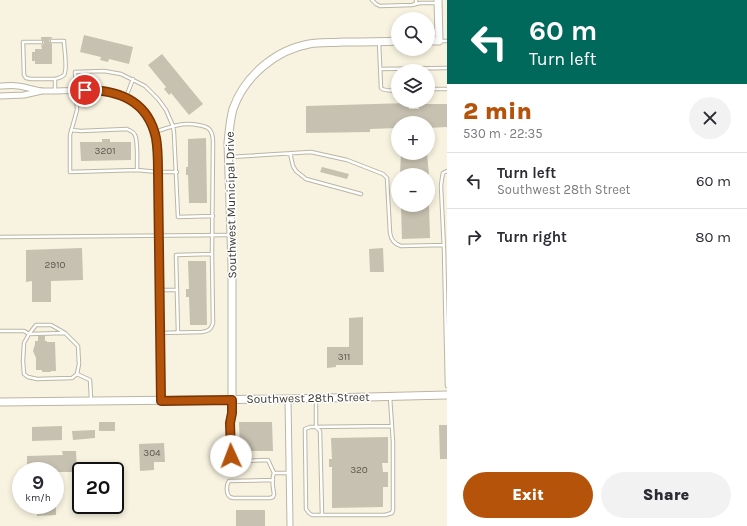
<!DOCTYPE html>
<meta charset="utf-8">
<style>
:root{--surface:#fff;--page:#f2f2f3;--text:#2b2b33;--muted:#7c7c81;--line:#e1e1e2;--accent:#b45309}
body{margin:0;font-family:Karla,sans-serif;background:var(--page);color:var(--text);height:100vh;display:flex;flex-direction:column;font-size:15px;white-space:nowrap}
*{box-sizing:border-box;margin:0}
p{font-size:13px;color:var(--muted)}
.icon{flex:none;width:22px;height:22px;fill:none;stroke:currentColor;stroke-width:2;stroke-linecap:round;stroke-linejoin:round}
.map{position:relative;flex:1;overflow:hidden}
.side{display:flex;flex-direction:column;background:var(--surface);width:300px}
.side>*{flex:none}
.banner{background:#00695c;color:#fff;overflow:hidden}
.fabs{position:absolute;left:391px;top:12px;display:grid;gap:8px}
.fabs a{display:grid;place-items:center;width:44px;height:44px;border-radius:50%;background:var(--surface);box-shadow:0 2px 6px #0003;font-size:20px}
.speed{position:absolute;left:12px;top:462px;display:flex;gap:8px;font-size:20px;font-weight:700;text-align:center}
.speed>*{display:grid;place-content:center;width:52px;height:52px;border-radius:50%;background:var(--surface);box-shadow:0 2px 6px #0003;line-height:1}
.speed small{font-size:10px;font-weight:400}
.speed .limit{border:2px solid #111;border-radius:6px;background:#fff;color:#111}
.pin{position:absolute;display:grid;place-items:center;width:34px;height:34px;color:#fff;margin:-17px;border:2px solid #fff;border-radius:50%;box-shadow:0 1px 4px #0007}
.me{position:absolute;width:44px;margin:-22px;rotate:358deg;stroke-linejoin:round;filter:drop-shadow(0 0 3px #0008)}
.turn{display:flex;align-items:center;gap:14px;height:84px;padding:0 16px;font-size:18px}
.turn .icon{width:52px;height:52px;stroke-width:2.5}
.turn b{display:block;font-size:28px;line-height:34px}
.round{display:grid;place-items:center;flex:none;width:42px;height:42px;border-radius:21px;background:var(--page)}
.overview{display:flex;align-items:center;justify-content:space-between;height:68px;padding:0 16px}
h1{font-size:24px;font-weight:800;line-height:30px;color:var(--accent)}
.cta{display:flex;gap:8px;margin-top:auto;padding:8px 16px}
.cta a{flex:1;height:46px;border-radius:24px;background:var(--accent);color:#fff;font-size:16px;font-weight:800;line-height:46px;text-align:center}
.cta a+a{background:var(--page);color:var(--text)}
ul{padding:0;list-style:none}
li{display:flex;align-items:center;gap:12px;height:56px;padding:0 16px;border-top:1px solid var(--line)}
li div{flex:1}
li b{display:block;font-size:15px}
li em{font-style:normal}
main{display:flex;flex:1;min-height:0}
.map>svg:first-child{display:block}
</style>
<main>
<div class="map">
<svg width="447" height="526" viewBox="0 0 447 526">
<rect width="100%" height="100%" fill="#f8f3e0"/>
<path fill="#c6c1b0" d="M84 35 133 47 129 64 109 59 108 62 100 60 101 57 80 52Z
M41 37H52V38L50 39 49 41 52 44V64H35V61H32V52H35V49H42L41 45 43 44 44 42 41 39Z
M162 54 203 104 189 115 171 93 169 95 164 89 166 87 148 65Z
M409 103V109H419V104H447V127L428 128V123H398V128L370 129V132L306 133V106Z
M206 138 207 203H189L188 175H186V167H188V139Z
M102 139H110V142H131V160L81 161 80 142H102Z
M401 153H427L429 175H400Z
M322 167 349 174 347 179 320 172Z
M401 205H429L430 238 402 239Z
M82 248 83 280 51 281V302H32V281L26 282V250Z
M383 248 384 272H370L369 249Z
M188 261H206L207 325H190L189 297H186V289H189Z
M363 317V365H336V367L327 368V347H349V318Z
M38 336H45V341H47V342H55L56 371H51V372H42V370H36V358L33 351 35 344V341H38Z
M99 422H115V431H99Z
M239 422H272L273 451H240Z
M439 425H447V459H440Z
M62 426V440L32 441V427Z
M95 430V438L73 440 72 431Z
M388 437V463H382L383 472H388V487H383V507L332 508V467H329V459H332L331 438Z
M164 443 165 462H154V470L140 471 139 444Z
M62 451H76L77 472H55V471H27V456L63 455Z
M37 505H56V515L37 516Z
M236 510H265V526H236Z"/>
<g fill="none" stroke-linecap="round" stroke-linejoin="round">
<defs>
<path id="lane" d="M372 0 376 4 380 6 412 5 420 3H437
M416 0V4
M52 41H64C64 49 68 69 64 75 61 78 58 78 55 79
M440 41H447
M41 42H23L24 75 26 78 31 79H55V90
M379 42 381 88C385 92 393 90 398 90
M380 69 447 68
M428 89H447
M126 97 133 79
M71 130 81 131 127 129C130 131 133 131 135 135 138 141 137 162 137 170
M155 132C169 127 183 122 198 125 202 126 207 126 210 130 212 133 213 137 213 142L212 254 213 323C211 330 208 331 202 332L160 333
M290 153 293 166 296 171 306 179 361 194
M230 157 311 152 347 160 383 174 387 178 390 233C391 240 394 244 401 246L444 245
M447 171 443 173 442 178 441 186 444 250 447 386
M177 172H158L137 170 70 172V135L77 110 75 72 104 71 121 74 145 86 158 99 166 110 173 126 174 133 178 217 213 216
M0 237 229 235
M160 290H177
M36 325H51L65 333 78 346 79 364 77 374 72 378 37 379 28 377 24 374 23 361 24 343 29 334Z
M0 331H24L29 334 65 333
M178 333 176 255 212 254
M77 374 90 380 91 399
M390 397 393 442V510L392 513 385 515H312L309 513 306 509 305 431V429L310 427 392 426
M316 399V427L320 431 322 515
M232 400V413L230 423 231 456 232 459 237 461 268 460 274 473
M273 480 229 481C226 485 226 494 230 497L233 498H270L273 497 274 494C273 488 271 479 274 473H289"/>
<path id="street" d="M0 86C6 86 12 85 18 86 27 87 36 91 45 91 88 91 142 81 155 135 157 144 158 153 158 163L161 401
M0 96 24 95 42 91
M288 399 290 526"/>
<path id="secondary" d="M428 41H439L438 0
M232 399V266L228 143C229 132 230 120 233 109 244 77 275 50 309 44 320 42 331 43 343 42 361 42 380 42 398 41
M0 402 288 399 447 395"/>
</defs>
<use href="#lane" stroke="#bbb5a4" stroke-width="4.5"/>
<use href="#street" stroke="#bbb5a4" stroke-width="7"/>
<use href="#secondary" stroke="#bbb5a4" stroke-width="9"/>
<use href="#lane" stroke="#fff" stroke-width="2.5"/>
<use href="#street" stroke="#fff" stroke-width="5"/>
<use href="#secondary" stroke="#fff" stroke-width="7"/>
</g>
<g fill="none" stroke-linecap="round" stroke-linejoin="round">
<defs>
<path id="route" d="M85 90C120 90 148 101 156 138 158 149 158 161 158 172L161 401 232 400V413L230 423 231 456"/>
</defs>
<use href="#route" stroke="#753606" stroke-width="10"/>
<use href="#route" stroke="#b45309" stroke-width="7"/>
</g>
<g text-anchor="middle" dominant-baseline="central" stroke-width="3" stroke-linejoin="round" paint-order="stroke">
<g font-size="10" fill="#5c594f">
<text x="105" y="151">3201</text>
<text x="55" y="265">2910</text>
<text x="344" y="357">311</text>
<text x="152" y="453">304</text>
<text x="359" y="470">320</text>
</g>
<g font-size="12" fill="#39362f" stroke="#fff">
<text transform="translate(231 205) rotate(-91)">Southwest Municipal Drive</text>
<text transform="translate(308 398) rotate(-1)">Southwest 28th Street</text>
</g>
</g>
</svg>
<div class="fabs">
<a><svg class="icon" aria-label="search" viewBox="0 0 24 24"><circle cx="10" cy="10" r="6"/><path d="M15 15l6 6"/></svg></a>
<a><svg class="icon" aria-label="layers" viewBox="0 0 24 24"><path d="M12 4l9 5-9 5-9-5zM3 14l9 5 9-5"/></svg></a>
<a>+</a>
<a>−</a>
</div>
<div class="speed"><div>9<small>km/h</small></div><div class="limit">20</div></div>
<div class="pin" style="left:85px;top:90px;background:#d93025"><svg class="icon" aria-label="arrive" viewBox="0 0 24 24"><path d="M6 21V4h12l-3 4 3 4H6"/></svg></div>
<svg class="me" style="left:231px;top:456px" viewBox="-20 -20 40 40"><circle r="19" fill="#fff"/><path d="M0-13L10 11 0 6-10 11z" fill="#b45309"/></svg>
</div>
<section class="side">
<div class="banner">
<div class="turn"><svg class="icon" aria-label="left" viewBox="0 0 24 24"><path d="M17 20v-9H6M10 6l-5 5 5 5"/></svg><div><b>60 m</b>Turn left</div></div>
</div>
<div class="overview"><div><h1>2 min</h1><p>530 m · 22:35</p></div><a class="round"><svg class="icon" aria-label="close" viewBox="0 0 24 24"><path d="M6 6l12 12M18 6L6 18"/></svg></a></div>
<ul>
<li><svg class="icon" aria-label="left" viewBox="0 0 24 24"><path d="M17 20v-9H6M10 6l-5 5 5 5"/></svg><div><b>Turn left</b><p>Southwest 28th Street</p></div><em>60 m</em></li>
<li><svg class="icon" aria-label="right" viewBox="0 0 24 24"><path d="M7 20v-9h11M14 6l5 5-5 5"/></svg><div><b>Turn right</b></div><em>80 m</em></li>
</ul>
<div class="cta"><a>Exit</a><a>Share</a></div>
</section>
</main>
